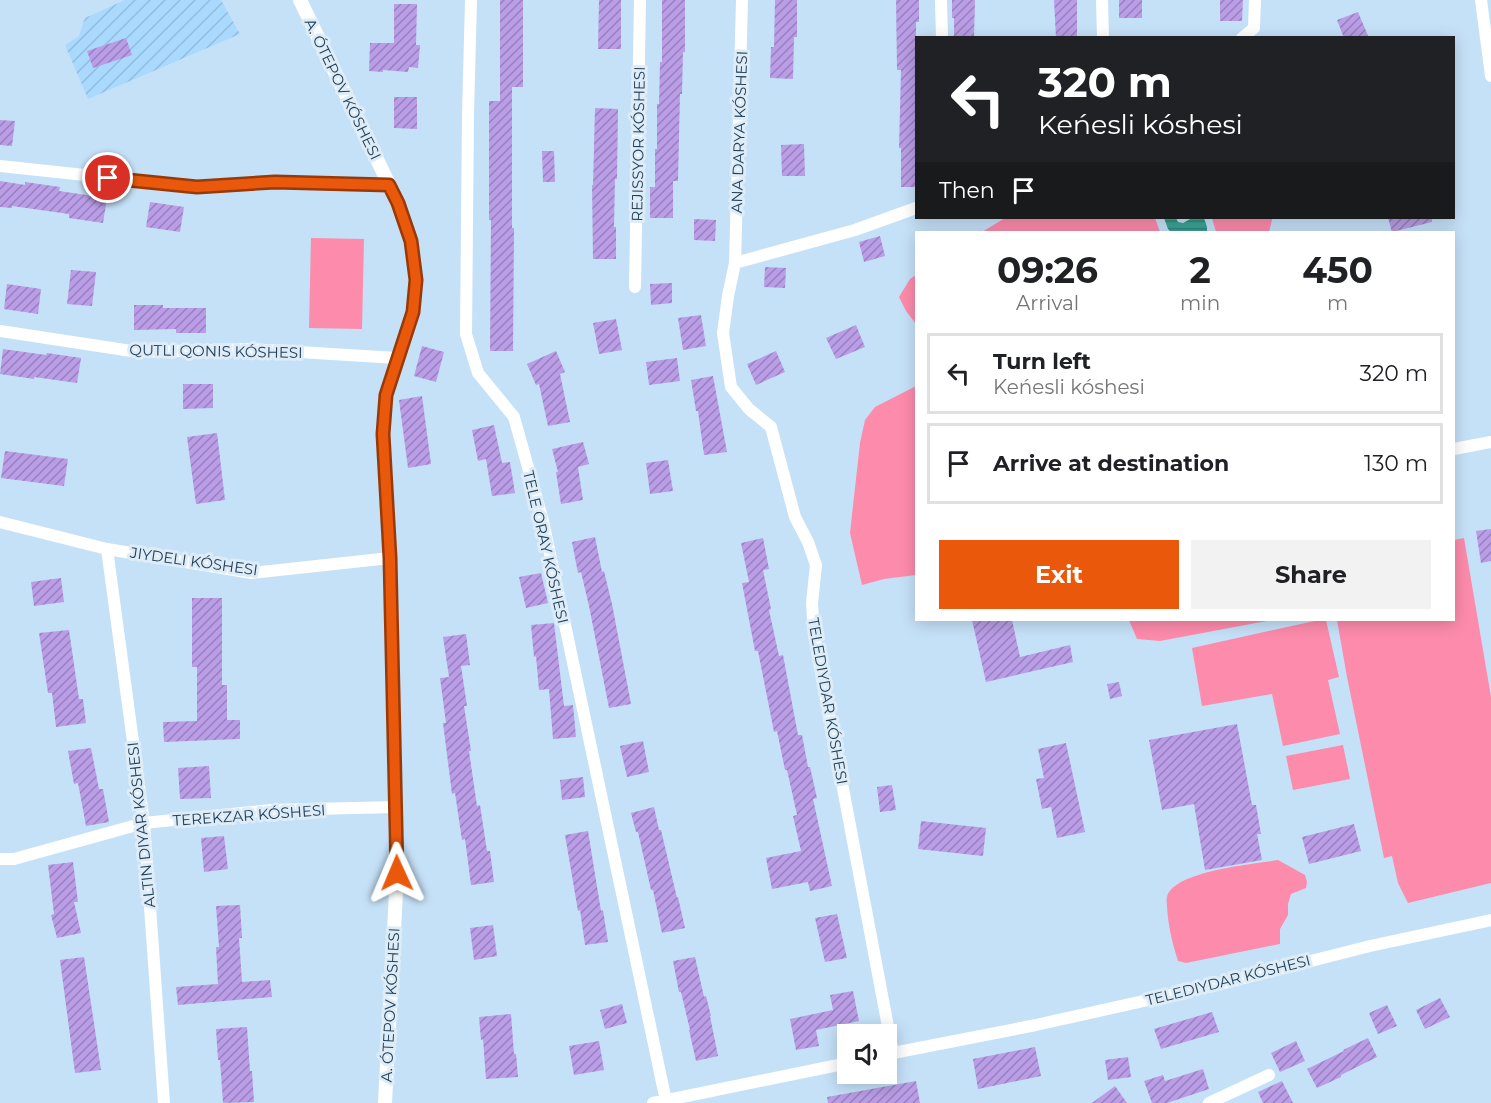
<!DOCTYPE html>
<meta charset="utf-8">
<style>
:root{--surface:#fff;--page:#f2f2f2;--text:#202124;--muted:#757577;--line:#e0e0e0;--accent:#ea580c}
body{margin:0;font-family:Montserrat,sans-serif;background:var(--page);color:var(--text);height:100vh;display:flex;flex-direction:column;font-size:22px;white-space:nowrap}
*{box-sizing:border-box;margin:0}
p{font-size:20px;color:var(--muted)}
.icon{flex:none;width:33px;height:33px;fill:none;stroke:currentColor;stroke-width:2;stroke-linecap:round;stroke-linejoin:round}
.map{position:relative;flex:1;overflow:hidden}
.side{position:absolute;left:915px;top:231px;width:540px;height:390px;display:flex;flex-direction:column;background:var(--surface);border-radius:0px;box-shadow:0 3px 15px #0003}
.side>*{flex:none}
.top-card{position:absolute;left:915px;top:36px;width:540px;height:183px;border-radius:0px;box-shadow:0 3px 15px #0003;background:#202124;color:#fff;overflow:hidden}
.buttons{position:absolute;left:837px;top:1024px;display:grid;gap:12px}
.buttons a{display:grid;place-items:center;width:60px;height:60px;border-radius:0px;background:var(--surface);box-shadow:0 3px 15px #0003;font-size:30px}
.pin{position:absolute;display:grid;place-items:center;width:51px;height:51px;color:#fff;margin:-26px;border:3px solid #fff;border-radius:50%;box-shadow:0 2px 6px #0007}
.me{position:absolute;width:66px;margin:-33px;rotate:359deg;stroke-linejoin:round;filter:drop-shadow(0 0 4px #0008)}
.turn{display:flex;align-items:center;gap:21px;height:126px;padding:0 24px;font-size:27px}
.turn .icon{width:78px;height:78px;stroke-width:2.5}
.turn b{display:block;font-size:42px;line-height:51px}
.then{display:flex;align-items:center;height:57px;padding:0 24px;background:#0003;gap:12px;font-size:22px}
.eta{display:flex;justify-content:space-evenly;align-items:center;height:102px;text-align:center}
.eta b{font-size:36px;font-weight:700;line-height:42px}
.button{display:flex;gap:12px;margin-top:auto;padding:12px 24px}
.button a{flex:1;height:69px;border-radius:0px;background:var(--accent);color:#fff;font-size:24px;font-weight:700;line-height:69px;text-align:center}
.button a+a{background:var(--page);color:var(--text)}
ul{padding:0;list-style:none}
li{display:flex;align-items:center;gap:18px;height:81px;margin:0 12px 9px;padding:0 12px;border:3px solid var(--line);border-radius:0px}
li div{flex:1}
li b{display:block;font-size:22px}
li em{font-style:normal}
.map>svg:first-child{display:block}
</style>
<div class="map">
<svg width="1491" height="1103" viewBox="0 0 1491 1103">
<defs>
<pattern id="industrial-furrows" width="10" height="10" patternUnits="userSpaceOnUse" patternTransform="scale(1.5)"><rect width="10" height="10" fill="#aad9fe"/><path d="M-1 1l2-2M0 10L10 0M9 11l2-2" fill="none" stroke="#92bbdc"/></pattern>
<pattern id="water-rules" width="6" height="5" patternUnits="userSpaceOnUse" patternTransform="scale(1.5)"><rect width="6" height="5" fill="#3ca496"/><path d="M0 2.5h6" fill="none" stroke="#32877d"/></pattern>
<pattern id="building-hatch" width="6" height="6" patternUnits="userSpaceOnUse" patternTransform="scale(1.5)"><rect width="6" height="6" fill="#ba9de6"/><path d="M-1 1l2-2M0 6l6-6M5 7l2-2" fill="none" stroke="#9781bd"/></pattern>
</defs>
<rect width="100%" height="100%" fill="#c5e1f8"/>
<path fill="url(#industrial-furrows)" d="M125 0H221L240 34 88 99 65 45 79 36 85 18Z"/>
<path fill="#fd8bac" d="M1005 218H1155L1160 232H982Z
M1212 218H1272V220L1269 232H1216Z
M311 238 364 239 362 329 309 328Z
M916 275V324L906 311 899 297 910 279Z
M916 386V575L884 579 862 585 850 533 860 443 865 420 875 407Z
M1464 538 1491 697V883L1408 903 1398 883 1392 856 1384 858 1347 677 1337 620H1454V540Z
M1129 620H1272L1160 641 1137 639Z
M1319 620H1326L1339 677 1328 680 1340 734 1283 746 1272 694 1202 706 1192 648Z
M1343 745 1350 779 1293 790 1286 756Z
M1278 860 1305 875 1307 882 1306 888 1291 894 1288 904V915L1280 929V944L1186 963 1178 961C1172 942 1168 925 1167 906 1167 903 1166 900 1167 897 1173 871 1254 864 1278 860Z"/>
<path fill="url(#water-rules)" d="M1164 218H1176L1178 222 1183 223 1192 218H1204L1207 227V232H1171L1168 229Z"/>
<path fill="url(#building-hatch)" d="M500 0H523V87H512V228H514L513 351H490L491 220H489V101H500Z
M599 0H621V49H598Z
M662 0H685V52H683L682 94H680L678 181H673V218H650V187H655V149H657V104H659L660 62H662Z
M775 0H797V37H794L793 79 770 78 771 47H774Z
M896 0H919V22H916V187H901V148H899L901 70H897Z
M952 0H975L974 38H954V18H952Z
M1054 0H1077V38H1056Z
M1119 0H1142V18H1119Z
M1220 0H1243L1242 21H1220Z
M394 4H417L416 45H420L418 68 409 67 408 72 383 70V72L369 71 370 43H394Z
M1358 12 1369 38H1344L1337 20Z
M126 38 132 55 93 68 87 51Z
M394 97H417V129L394 128Z
M595 108 618 109 617 179H615L614 227H616V259H593L592 185H593Z
M0 120 15 121 12 146 0 145Z
M804 144 805 176H782L781 145Z
M542 151H554L555 182H543Z
M0 181 25 185V182L60 187 59 191 107 198 103 223 69 218V214L12 206V208L0 207Z
M150 202 184 207 180 232 146 227Z
M1388 218H1432V222L1392 232Z
M694 219 716 220 715 241 694 240Z
M880 236 885 256 864 262 859 242Z
M765 267 786 268 785 288 764 287Z
M71 270 96 272 92 306 67 304Z
M672 283V303L651 305 650 284Z
M7 284 41 289 38 314 4 309Z
M134 305H163V308H206V333H176V329L134 330Z
M701 315 706 346 683 350 678 318Z
M616 319 622 350 599 354 593 323Z
M856 325 865 347 836 359 826 338Z
M422 346 444 352 436 382 414 376Z
M3 349 46 355 47 353 81 358 77 383 34 377V379L0 374Z
M556 351 565 372 560 374 570 422 548 426 539 384 536 385 527 364Z
M776 351 785 372 756 385 747 364Z
M677 358 680 381 649 385 646 362Z
M713 376 727 452 704 455 698 411H696L691 380Z
M183 384H213V408L183 409Z
M422 396 431 464 408 468 399 400Z
M494 425 502 463 510 462 515 493 492 496 486 459 478 461 472 430Z
M217 433 225 500 196 504 187 437Z
M583 442 589 464 578 467 583 500 561 504 556 472H558L552 449Z
M5 451 68 459 64 486 1 478Z
M668 460 673 491 650 494 646 463Z
M1491 529V561L1481 563 1476 531Z
M595 537 602 572 604 571 612 604 631 704 609 708 589 606 581 572 578 573 572 542Z
M763 538 769 569 763 570 771 609 769 610 779 656 783 655 798 735H802L808 767H810L817 798 813 799 832 886 810 891 808 882 772 889 766 858 801 851 793 816 797 815 787 770H785L777 731 774 732 758 651H755L742 583 749 582 741 543Z
M541 573 548 603 526 608 519 577Z
M61 578 64 602 34 606 31 582Z
M192 598H222V685H227V720H240V739L164 742 163 722 197 721V667H192Z
M972 620H1012L1020 657 1070 645 1073 662 986 682Z
M554 623 564 706 573 705 576 737 553 739 549 689 539 690 536 656 534 657 531 625Z
M69 630 79 699H83L86 723 56 727 52 693H48L39 633Z
M466 634 470 665 461 666 467 706H464L471 751H469L477 806 480 805 487 851H490L494 882 471 885 465 839 462 840 455 793 452 794 443 723H446L440 678 449 677 443 637Z
M1119 682 1122 696 1110 699 1107 684Z
M1237 724 1252 805H1256L1261 834H1257L1262 860 1205 870 1194 804 1162 810 1149 740Z
M643 741 649 772 627 777 620 746Z
M1066 743 1085 832 1057 838 1051 807 1042 809 1036 779 1044 778 1038 749Z
M91 748 99 789H103L109 822 86 826 78 783 74 784 68 751Z
M209 766 211 798 180 799 178 768Z
M583 777 585 797 562 800 560 780Z
M892 785 896 810 880 812 877 787Z
M654 807 659 830H661L677 898 678 897 685 928 662 933 653 890H651L638 832H636L631 813Z
M921 821 986 828 983 856 918 849Z
M1354 824 1361 851 1309 864 1302 837Z
M588 831 601 911 603 910 608 942 585 945 580 910 578 911 565 835Z
M224 836 228 869 204 872 201 838Z
M73 862 78 902H74L81 933 57 938 51 915 54 914 48 865Z
M240 905 242 938H239L242 982 270 980 272 997 178 1005 176 987 218 984 216 947H219L216 906Z
M837 914 847 958 825 962 815 918Z
M493 925 497 956 474 960 470 928Z
M84 957 101 1070 75 1073 60 960Z
M695 957 704 997 706 996 711 1016H710L718 1056 696 1061 689 1030H690L681 992H679L673 961Z
M853 991 859 1021 816 1030 819 1046 796 1050 790 1019 833 1010 830 995Z
M1440 998 1450 1017 1425 1029 1416 1010Z
M622 1004 627 1023 605 1029 600 1010Z
M1387 1005 1397 1026 1378 1034 1369 1013Z
M1212 1012 1219 1032 1161 1049 1154 1029Z
M511 1014 514 1054H516L518 1077 486 1079 483 1039 481 1040 479 1017Z
M247 1027 250 1071H252L254 1102 223 1103 220 1060H218L216 1029Z
M1368 1038 1377 1057 1341 1075V1077L1317 1088 1307 1069 1344 1051 1343 1050Z
M599 1041 604 1070 574 1075 569 1046Z
M1296 1041 1305 1061 1280 1072 1271 1053Z
M1035 1047 1041 1076 978 1089 973 1059Z
M1128 1057 1131 1077 1108 1080 1105 1060Z
M1203 1069 1209 1089 1167 1103H1152L1144 1081 1163 1075 1165 1081Z
M916 1081 920 1103H828L827 1097Z
M1282 1081 1293 1103H1263L1258 1092Z
M1115 1086 1127 1103H1092Z"/>
<g fill="none" stroke-linecap="round" stroke-linejoin="round">
<path stroke="#fff" stroke-width="12" d="M471 0 468 114 466 334 478 373 514 417 543 521 666 1101
M742 0 735 263 728 296 723 333 731 387 749 409 771 427 795 517 808 542 816 565 812 603 814 635 893 1053
M941 0 942 38
M1102 0 1103 38
M1481 0 1491 76
M1242 38 1254 28 1255 0
M0 166 197 187 275 182 389 185
M735 263 855 230 916 208
M635 287 640 0
M0 331 138 352 251 349 397 358
M1454 449 1491 442
M0 522 107 549 252 573 390 558
M107 549 144 823 164 1103
M0 859H14L144 823 271 810 396 807
M888 1054 1036 1025 1224 983 1370 946 1491 920
M653 1103 848 1063
M1209 1103 1269 1075"/>
<path stroke="#fff" stroke-width="14" d="M300 0 398 203 411 241 416 280 413 312 386 395 383 434 390 558 397 873 385 1103"/>
</g>
<g fill="none" stroke-linecap="round" stroke-linejoin="round">
<defs>
<path id="route" d="M108 178 197 187 275 182 389 185 398 203 411 241 416 280 413 312 386 395 383 434 390 558 397 873"/>
</defs>
<use href="#route" stroke="#983908" stroke-width="15"/>
<use href="#route" stroke="#ea580c" stroke-width="10"/>
</g>
<g text-anchor="middle" dominant-baseline="central" stroke-width="6" stroke-linejoin="round" paint-order="stroke">
<g font-size="15" fill="#224057" stroke="#deecf7">
<text transform="translate(343 89) rotate(64)">A. ÓTEPOV KÓSHESI</text>
<text transform="translate(739 132) rotate(-88)">ANA DARYA KÓSHESI</text>
<text transform="translate(638 144) rotate(-89)">REJISSYOR KÓSHESI</text>
<text transform="translate(216 351) rotate(1)">QUTLI QONIS KÓSHESI</text>
<text transform="translate(546 547) rotate(77)">TELE ORAY KÓSHESI</text>
<text transform="translate(194 561) rotate(8)">JIYDELI KÓSHESI</text>
<text transform="translate(828 701) rotate(80)">TELEDIYDAR KÓSHESI</text>
<text transform="translate(249 815) rotate(-4)">TEREKZAR KÓSHESI</text>
<text transform="translate(141 825) rotate(-96)">ALTIN DIYAR KÓSHESI</text>
<text transform="translate(1228 980) rotate(-14)">TELEDIYDAR KÓSHESI</text>
<text transform="translate(390 1005) rotate(-87)">A. ÓTEPOV KÓSHESI</text>
</g>
</g>
</svg>
<div class="buttons">
<a><svg class="icon" aria-label="sound" viewBox="0 0 24 24"><path d="M4 9h4l5-4v14l-5-4H4zM17 9q2 3 0 6"/></svg></a>
</div>
<div class="pin" style="left:108px;top:178px;background:#d93025"><svg class="icon" aria-label="arrive" viewBox="0 0 24 24"><path d="M6 21V4h12l-3 4 3 4H6"/></svg></div>
<svg class="me" style="left:397px;top:873px" viewBox="-20 -20 40 40"><path d="M0-17L14 15 0 8-14 15z" fill="#ea580c" stroke="#fff" stroke-width="4"/></svg>
<div class="top-card">
<div class="turn"><svg class="icon" aria-label="left" viewBox="0 0 24 24"><path d="M17 20v-9H6M10 6l-5 5 5 5"/></svg><div><b>320 m</b>Keńesli kóshesi</div></div>
<div class="then">Then<svg class="icon" aria-label="arrive" viewBox="0 0 24 24"><path d="M6 21V4h12l-3 4 3 4H6"/></svg></div>
</div>
<section class="side">
<div class="eta">
<div><b>09:26</b><p>Arrival</p></div>
<div><b>2</b><p>min</p></div>
<div><b>450</b><p>m</p></div>
</div>
<ul>
<li><svg class="icon" aria-label="left" viewBox="0 0 24 24"><path d="M17 20v-9H6M10 6l-5 5 5 5"/></svg><div><b>Turn left</b><p>Keńesli kóshesi</p></div><em>320 m</em></li>
<li><svg class="icon" aria-label="arrive" viewBox="0 0 24 24"><path d="M6 21V4h12l-3 4 3 4H6"/></svg><div><b>Arrive at destination</b></div><em>130 m</em></li>
</ul>
<div class="button"><a>Exit</a><a>Share</a></div>
</section>
</div>
